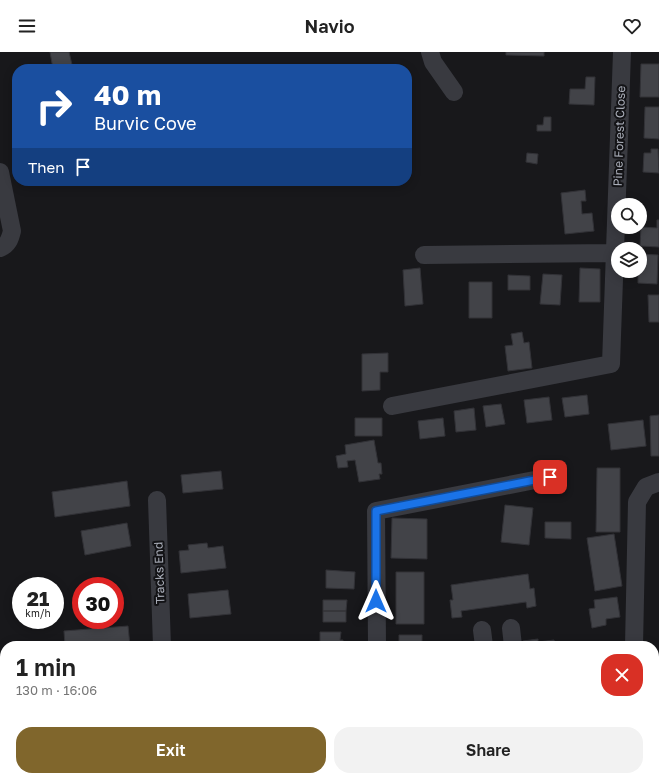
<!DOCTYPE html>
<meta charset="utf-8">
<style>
:root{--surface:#fff;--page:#f2f2f2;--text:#222;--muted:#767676;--accent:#80662c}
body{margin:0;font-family:"Golos Text",sans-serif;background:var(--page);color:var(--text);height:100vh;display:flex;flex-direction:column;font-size:15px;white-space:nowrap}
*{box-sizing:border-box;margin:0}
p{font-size:13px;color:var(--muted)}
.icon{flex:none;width:22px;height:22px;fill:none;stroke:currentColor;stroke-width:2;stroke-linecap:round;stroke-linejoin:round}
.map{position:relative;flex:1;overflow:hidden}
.panel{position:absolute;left:0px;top:589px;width:659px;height:140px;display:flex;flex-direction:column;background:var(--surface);border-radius:16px 16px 0 0;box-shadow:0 2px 10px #0003}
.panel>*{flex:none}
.guide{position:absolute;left:12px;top:12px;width:400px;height:122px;border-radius:16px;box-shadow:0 2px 10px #0003;background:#1a4fa0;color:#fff;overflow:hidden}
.fabs{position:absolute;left:611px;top:146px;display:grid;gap:8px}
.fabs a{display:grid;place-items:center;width:36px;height:36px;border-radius:50%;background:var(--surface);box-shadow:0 2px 10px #0003;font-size:20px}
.speed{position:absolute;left:12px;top:525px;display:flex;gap:8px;font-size:20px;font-weight:700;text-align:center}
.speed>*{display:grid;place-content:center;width:52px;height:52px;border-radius:50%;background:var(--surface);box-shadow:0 2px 10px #0003;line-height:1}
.speed small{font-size:10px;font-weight:400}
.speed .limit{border:6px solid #d22;background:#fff;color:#111}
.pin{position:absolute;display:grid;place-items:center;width:34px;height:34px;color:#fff;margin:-17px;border-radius:8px;box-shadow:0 2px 6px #0006}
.me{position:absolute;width:44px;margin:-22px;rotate:0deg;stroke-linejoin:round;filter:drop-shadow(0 0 3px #0008)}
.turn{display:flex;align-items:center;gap:14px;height:84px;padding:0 16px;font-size:18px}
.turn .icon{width:52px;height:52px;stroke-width:2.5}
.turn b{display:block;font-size:28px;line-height:34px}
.then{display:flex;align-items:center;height:38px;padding:0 16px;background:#0003;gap:8px;font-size:15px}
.round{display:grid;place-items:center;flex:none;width:42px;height:42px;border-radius:16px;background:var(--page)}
.overview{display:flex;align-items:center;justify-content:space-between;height:68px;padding:0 16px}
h1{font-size:24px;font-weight:600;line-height:30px}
.cta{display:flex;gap:8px;margin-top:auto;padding:8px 16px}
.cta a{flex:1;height:46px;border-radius:16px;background:var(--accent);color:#fff;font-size:16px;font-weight:600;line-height:46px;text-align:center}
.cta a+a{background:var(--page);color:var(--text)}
header{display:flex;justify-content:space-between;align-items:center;height:52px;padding:0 16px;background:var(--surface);font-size:18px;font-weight:600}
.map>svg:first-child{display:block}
</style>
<header><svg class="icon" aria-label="menu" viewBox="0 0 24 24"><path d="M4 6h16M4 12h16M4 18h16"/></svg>Navio<svg class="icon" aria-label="heart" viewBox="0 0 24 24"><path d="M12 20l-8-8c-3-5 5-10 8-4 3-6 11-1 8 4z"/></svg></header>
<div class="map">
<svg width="659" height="729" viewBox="0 0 659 729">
<rect width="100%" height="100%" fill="#18181b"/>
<path fill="#424348" stroke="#323237" d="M50 0H69L73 17H53Z
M506 0H544V4L506 3Z
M641 12H659V45H640Z
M586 25H595L594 53 569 52 570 37H585Z
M645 55H659V87L644 86Z
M544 65H551V79H537V73H543Z
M651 97H658L659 121 643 120 644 101H651Z
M527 101 538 102 537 112 526 110Z
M585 138 586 149H581L582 162 592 161 594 179 565 182 561 141Z
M657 168H659V195L640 194 641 175 657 176Z
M640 202 658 203 657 232 638 231V219H640Z
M420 216 423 252 405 254 403 218Z
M580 216 600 217V250H579Z
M543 222 562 223 560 253 540 252Z
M508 223 530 224V238H508Z
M469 230H492V266H469Z
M648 243H659V270H649Z
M522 280 524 291 529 290 532 316 508 319 505 294 513 293 511 282Z
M388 301V320H380V338L362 339V302Z
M587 343 589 362 565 365 562 346Z
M549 345 552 368 527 371 524 348Z
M501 352 505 372 486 375 483 354Z
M474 356 476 378 456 380 454 359Z
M659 363V404H651L650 364Z
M355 366H382V384H355Z
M443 366 445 384 420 387 418 369Z
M643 368 646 394 611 398 608 372Z
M374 388 378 411H381L382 422H379L380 427 359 430 355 408 347 409 348 415 338 416 336 404 346 402 345 393Z
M597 416H620V480H596Z
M221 419 223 437 183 441 181 423Z
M127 429 130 454 55 465 52 440Z
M505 453 533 456 529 493 501 490Z
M392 466 427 467V507L391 506Z
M545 470H571V487L545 486Z
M127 471 131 494 85 503 81 479Z
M614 482 622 534 595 539 587 486Z
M207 491 208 496 223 494 226 516 181 521 179 499 189 498 188 493Z
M326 518 355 520 354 537 326 536Z
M396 520H424V572H396Z
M528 522 530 537 534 536 536 554 527 556 526 550 461 559 462 565 452 566 450 548H453L451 533Z
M228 538 231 562 190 566 188 542Z
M617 545 620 565 606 567V573L592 576 589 557 595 556 594 548Z
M323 548H347L346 559H323Z
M323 559H346V570H323Z
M128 574 130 594H65L64 579Z
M320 580H341L340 588H343V594H320Z
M399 583H422V594H399Z
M538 587V590L554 588 555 594H524L523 589Z
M0 615H3L5 626V637L0 638Z
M5 650V683L0 684V651Z
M94 724V729H60V727Z
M107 724H150L151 729H107Z
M190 724H216L211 725 212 729H204L203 727 191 729Z
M456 724H497L498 729H457Z"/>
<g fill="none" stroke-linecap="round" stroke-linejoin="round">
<path stroke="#393a40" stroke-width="18" d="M430 0 433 10 454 40
M0 120 12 179C10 187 8 193 0 196
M424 203 615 201
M392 354 611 312 622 0
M157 448 162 594
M511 576 513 594
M482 578 484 594
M377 594 376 459 550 425
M634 594 637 450 646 435 659 430
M42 724V729
M166 724V729
M377 724V729
M500 724 501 729
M528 724 529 729
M632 729V724"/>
</g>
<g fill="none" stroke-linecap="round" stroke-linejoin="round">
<defs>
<path id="route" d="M376 549V459L550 425"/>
</defs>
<use href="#route" stroke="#114b97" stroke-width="10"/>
<use href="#route" stroke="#1a73e8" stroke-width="7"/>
</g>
<g text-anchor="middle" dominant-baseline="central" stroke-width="4" stroke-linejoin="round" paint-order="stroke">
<g font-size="12" fill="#abafba" stroke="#131316">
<text transform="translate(619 84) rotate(-88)">Pine Forest Close</text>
<text transform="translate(159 521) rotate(-92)">Tracks End</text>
</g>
</g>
</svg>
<div class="fabs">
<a><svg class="icon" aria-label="search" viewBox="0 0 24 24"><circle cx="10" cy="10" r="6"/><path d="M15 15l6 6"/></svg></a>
<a><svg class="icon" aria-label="layers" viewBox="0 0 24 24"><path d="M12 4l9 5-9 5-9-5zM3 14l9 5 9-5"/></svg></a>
</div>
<div class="speed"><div>21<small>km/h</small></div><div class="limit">30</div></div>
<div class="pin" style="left:550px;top:425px;background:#d93025"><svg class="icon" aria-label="arrive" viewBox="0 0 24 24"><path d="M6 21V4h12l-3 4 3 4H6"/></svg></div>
<svg class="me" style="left:376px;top:549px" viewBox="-20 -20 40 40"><path d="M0-17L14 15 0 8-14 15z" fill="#1a73e8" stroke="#fff" stroke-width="4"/></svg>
<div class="guide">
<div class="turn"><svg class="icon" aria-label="right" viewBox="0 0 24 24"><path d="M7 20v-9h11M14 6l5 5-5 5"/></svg><div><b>40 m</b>Burvic Cove</div></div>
<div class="then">Then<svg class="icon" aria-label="arrive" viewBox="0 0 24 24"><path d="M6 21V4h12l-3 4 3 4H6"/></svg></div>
</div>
<section class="panel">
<div class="overview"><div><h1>1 min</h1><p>130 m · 16:06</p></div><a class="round" style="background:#d93025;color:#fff"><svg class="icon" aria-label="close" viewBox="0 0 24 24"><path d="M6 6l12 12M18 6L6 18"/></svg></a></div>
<div class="cta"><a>Exit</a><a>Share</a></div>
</section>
</div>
